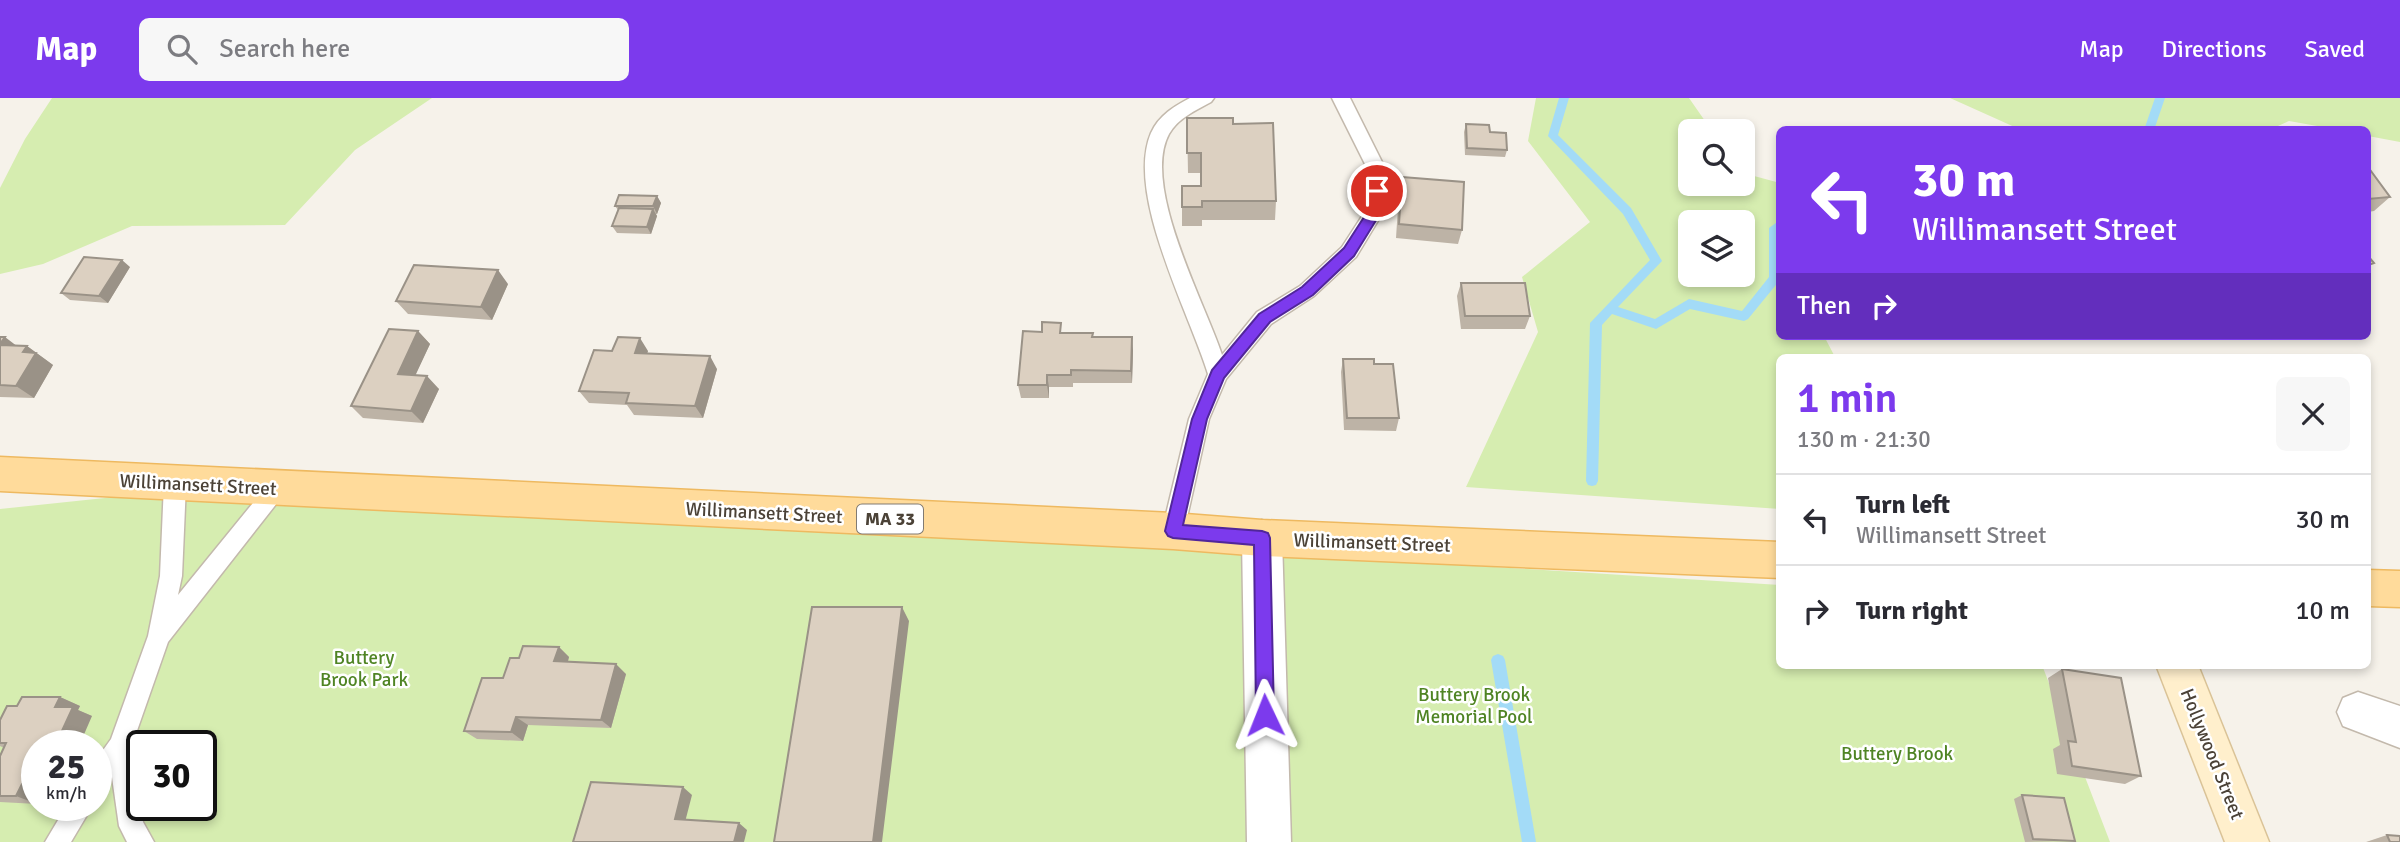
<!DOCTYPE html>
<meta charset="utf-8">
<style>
:root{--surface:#fff;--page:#f7f7f7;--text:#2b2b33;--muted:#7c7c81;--line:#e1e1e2;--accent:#7c3aed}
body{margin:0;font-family:Signika,sans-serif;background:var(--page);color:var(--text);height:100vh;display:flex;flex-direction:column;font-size:26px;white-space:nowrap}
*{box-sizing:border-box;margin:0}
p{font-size:23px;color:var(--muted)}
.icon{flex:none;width:38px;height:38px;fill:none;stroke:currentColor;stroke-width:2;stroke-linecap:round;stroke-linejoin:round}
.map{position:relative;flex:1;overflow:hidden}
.details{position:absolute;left:1776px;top:256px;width:595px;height:315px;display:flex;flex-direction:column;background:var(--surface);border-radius:10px;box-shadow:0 4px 10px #0003}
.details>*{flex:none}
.banner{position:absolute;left:1776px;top:28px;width:595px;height:214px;border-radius:10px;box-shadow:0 4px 10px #0003;background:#7c3aed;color:#fff;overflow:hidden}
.tools{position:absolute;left:1678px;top:21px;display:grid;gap:14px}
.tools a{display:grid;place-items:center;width:77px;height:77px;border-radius:10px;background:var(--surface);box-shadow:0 4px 10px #0003;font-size:35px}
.speed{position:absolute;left:21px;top:632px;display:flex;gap:14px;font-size:35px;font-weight:700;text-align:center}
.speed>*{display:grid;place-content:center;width:91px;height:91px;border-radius:50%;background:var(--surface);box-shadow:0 4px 10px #0003;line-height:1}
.speed small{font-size:18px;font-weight:400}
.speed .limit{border:4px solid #111;border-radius:10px;background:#fff;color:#111}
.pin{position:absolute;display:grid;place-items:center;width:60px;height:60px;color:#fff;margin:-30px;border:4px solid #fff;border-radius:50%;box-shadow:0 2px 7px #0007}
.me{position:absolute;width:77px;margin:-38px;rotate:358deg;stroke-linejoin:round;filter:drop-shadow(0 0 5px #0008)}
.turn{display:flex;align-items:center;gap:24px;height:147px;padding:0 21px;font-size:32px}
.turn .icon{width:91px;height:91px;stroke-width:2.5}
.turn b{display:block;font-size:49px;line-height:60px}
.then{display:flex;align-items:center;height:66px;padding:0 21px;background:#0003;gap:14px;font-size:26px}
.round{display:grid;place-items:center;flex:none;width:74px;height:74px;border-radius:10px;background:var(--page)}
.summary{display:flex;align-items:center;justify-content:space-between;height:119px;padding:0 21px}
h1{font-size:42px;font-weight:600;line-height:52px;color:var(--accent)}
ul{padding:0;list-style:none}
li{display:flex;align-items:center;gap:21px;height:91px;padding:0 21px;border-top:2px solid var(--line)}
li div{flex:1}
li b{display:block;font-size:26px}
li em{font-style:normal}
header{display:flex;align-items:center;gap:42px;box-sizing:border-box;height:98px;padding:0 35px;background:var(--accent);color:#fff}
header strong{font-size:33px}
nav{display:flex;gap:38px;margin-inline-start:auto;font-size:24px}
.search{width:490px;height:63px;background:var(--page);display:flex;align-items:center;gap:18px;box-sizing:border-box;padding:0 24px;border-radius:10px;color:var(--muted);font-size:26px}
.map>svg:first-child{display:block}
</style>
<header>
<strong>Map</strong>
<div class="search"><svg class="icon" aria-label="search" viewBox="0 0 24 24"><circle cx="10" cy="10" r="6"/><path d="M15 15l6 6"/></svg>Search here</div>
<nav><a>Map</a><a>Directions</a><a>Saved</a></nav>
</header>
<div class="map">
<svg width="2400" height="744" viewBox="0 0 2400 744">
<rect width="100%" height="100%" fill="#f6f2ea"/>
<path fill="#d6edb0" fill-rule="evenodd" d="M52 0H432L355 52 285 127 132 128 43 166 0 176V90L25 41Z
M1536 0H1689L1712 33H1690V86H1743V75L1780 85V238H1824L1835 259H1780V411L1466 389 1538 234 1522 179 1590 124 1528 43ZM1690 124H1743V177H1690Z
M1950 0H2400V44L2368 38V32L2334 31 2289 23 2269 32 2019 31Z
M219 388 1780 487V567H2042L2110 744H0V411ZM37 648H96V707H37ZM142 648H201V707H142Z"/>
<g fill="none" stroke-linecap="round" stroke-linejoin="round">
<path fill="#a3dbf7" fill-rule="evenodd" d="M1559 0H1569L1558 37 1631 110 1662 163 1618 209 1655 221 1689 201 1742 213 1769 179V130L1780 122V182L1748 221 1744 223 1690 211 1656 231 1612 216 1602 227 1598 383 1596 387 1592 388 1588 387 1586 383 1590 225 1650 162 1623 116 1548 38Z
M2155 0H2165L2154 32H2144Z
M1498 556 1503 558 1505 562 1536 744H1522L1491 562 1493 558Z"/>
<defs>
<path id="lane" d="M1190 0H1214L1211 4C1195 13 1178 20 1169 36 1141 88 1205 205 1222 257L1257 214 1300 188 1342 149 1364 115 1368 93 1366 68 1332 0H1350L1384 68 1386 93 1382 116 1356 159 1314 198 1271 226 1226 281 1209 321 1184 433 1181 440 1173 443 1165 440 1162 433 1189 321 1208 276C1189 214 1125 96 1151 35 1159 17 1175 8 1190 0Z
M175 377 182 379 186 386 182 478 178 497 270 384 277 382 284 384 288 391 168 544 132 647 143 724 154 744H127L119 728 112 679 104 691 96 695V662L111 641 148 538 160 478 164 386 168 379Z
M67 707H93L71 744H45Z"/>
<path id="street" d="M1262 422 1276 427 1282 440 1291 744H1247L1242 440 1248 427Z
M2358 594 2400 608V650L2343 628 2337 614 2343 600Z"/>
<path id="secondary" d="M2156 567H2198L2269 744H2225Z"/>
<path id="primary" d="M0 359 1173 415 1262 422 1780 444V480L1262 458 1173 451 0 393Z
M2368 472 2400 473V509L2368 508Z"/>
</defs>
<use href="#lane" stroke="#c3b9ac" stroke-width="3"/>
<use href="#street" stroke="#c3b9ac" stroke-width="3"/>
<use href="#secondary" stroke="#dac397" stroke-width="3"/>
<use href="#primary" stroke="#eeb960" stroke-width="3"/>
<use href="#lane" fill="#fff" fill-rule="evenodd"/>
<use href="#street" fill="#fff" fill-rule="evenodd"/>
<use href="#secondary" fill="#ffefcc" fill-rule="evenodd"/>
<use href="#primary" fill="#ffdb9b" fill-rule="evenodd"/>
</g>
<path fill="#bdb3a6" d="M1187 20 1233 26 1276 103 1275 122H1202V128H1182V88H1201V75H1188Z
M1466 26 1490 34 1507 52 1505 59 1465 57 1464 34Z
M2368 69 2390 99 2374 113 2368 114Z
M1402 79 1462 132 1458 146 1396 140 1399 93Z
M657 98 661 105 657 116H656L657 118 651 136 617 135 612 128 618 112 615 108Z
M130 169 108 205 70 202 61 195Z
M1461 185 1530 218 1525 231H1461L1457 198Z
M508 186 492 222 408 216 396 203Z
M418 233 430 246 415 277 439 291 423 325 363 320 351 308Z
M1063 235 1093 239 1133 252 1132 285H1073V289H1049V300H1021L1018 287Z
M0 239 16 248H27L53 267 34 300 0 299Z
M612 253H648L647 255 717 271 703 320 634 317 627 307 589 305 579 293Z
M1343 261 1374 266 1399 320 1396 333 1344 332 1341 274Z
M559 549 569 559 568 564 626 576 611 630 528 627 523 643 477 641 464 633 519 560Z
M2062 571 2141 678 2125 686 2057 676 2053 651 2060 647 2048 580Z
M60 599 80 608 78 612 92 618 37 648V706L0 704V658L4 650 0 648V622L17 608Z
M2022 697 2075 743 2025 744 2014 701Z
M2387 737 2400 744H2366Z"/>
<path fill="#9a9287" d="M657 98 661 105 657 116 653 108Z
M653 111 657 118 651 136 647 129Z
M122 162 130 169 108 205 99 198Z
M498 172 508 186 492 222 481 209Z
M418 233 430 246 410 289 398 276Z
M5 239 22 252 0 247Z
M1132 239 1133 252 1132 285 1131 273Z
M640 240 648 253 643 267 635 255Z
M27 248 53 267 34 300 16 288 23 254Z
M710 258 717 271 703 320 695 308Z
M1047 277 1049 289V300L1047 287Z
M427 278 439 291 423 325 411 313Z
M902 509 909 523 882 744H873Z
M559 549 569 559 565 572 554 563Z
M616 566 626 576 611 630 601 622Z
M60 599 80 608 78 612 92 618 79 648H55V609Z
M516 619 528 627 523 643 511 634Z
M22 686 37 692V706L16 698Z
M683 689 692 697 684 728 675 721Z
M739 725 747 732 744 744H734Z"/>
<path fill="#dcd0c1" stroke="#9a9287" stroke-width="2" d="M1187 20H1233V26L1273 25 1276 103H1202V109H1182V88H1201V55H1187Z
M1466 26 1489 27 1490 34 1506 35 1507 52 1467 50Z
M2368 69 2390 99 2368 101Z
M1402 79 1464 84 1462 132 1399 126Z
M619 97 657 98 653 108H615Z
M619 110 653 111 647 129 612 128Z
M2368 158 2374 165 2368 167Z
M84 159 122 162 99 198 61 195Z
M414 167 498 172 481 209 396 203Z
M1461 185H1525L1530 218H1465Z
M1042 224 1061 225 1060 235H1093L1092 239H1132L1131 273 1071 272V277H1047V287H1018L1023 233 1042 234Z
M389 231 418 233 398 276 427 278 411 313 351 308Z
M0 239H5L0 246Z
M618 239 640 240 635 255 710 258 695 308 626 305 629 295 579 293 594 252 612 253Z
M0 247 27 248 23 254 36 255 16 288 0 287Z
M1343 261H1374V266H1393L1399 320H1347Z
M812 509H902L873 744H774Z
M523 548 559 549 554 563 616 566 601 622 516 619 511 634 464 633 482 580H503L510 560H519Z
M2062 571 2121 580 2141 678 2072 668 2068 643 2076 644Z
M22 599H60L55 609H73L55 648H37V686H22L16 698H0V658L6 645H0V622L7 608H17Z
M591 684 683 689 675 721 739 725 734 744H573Z
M2022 697 2064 700 2075 743 2033 741Z
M2387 737 2400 738V744H2390Z"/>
<path fill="#7c3aed" stroke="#51269a" stroke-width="2" d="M1377 88 1384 93 1380 116 1354 158 1313 197 1270 224 1224 280 1207 321 1183 427 1262 433 1268 435 1270 440 1274 617 1271 623 1265 625 1259 623 1256 617 1254 447 1173 440 1168 438 1165 433 1192 321 1212 272 1259 216 1302 189 1344 150 1366 116 1370 93Z"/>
<g text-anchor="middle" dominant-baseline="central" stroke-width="5" stroke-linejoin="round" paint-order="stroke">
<rect fill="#fff" stroke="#817b73" stroke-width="2" x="857" y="406.5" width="66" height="29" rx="5"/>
<g font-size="18" font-weight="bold" fill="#4b4237">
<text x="890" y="421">MA 33</text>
</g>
<g font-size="19" fill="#4b4237" stroke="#fff">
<text transform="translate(198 387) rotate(3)">Willimansett Street</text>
<text transform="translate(764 415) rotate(3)">Willimansett Street</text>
<text transform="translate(1372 445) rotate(2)">Willimansett Street</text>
<text transform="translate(2212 656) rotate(68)">Hollywood Street</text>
</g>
<g font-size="19" fill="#4f8424" stroke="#fff">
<text x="364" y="560">Buttery<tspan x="364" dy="22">Brook Park</tspan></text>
<text x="1474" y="597">Buttery Brook<tspan x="1474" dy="22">Memorial Pool</tspan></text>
<text x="1897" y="656">Buttery Brook</text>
</g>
</g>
</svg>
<div class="tools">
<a><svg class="icon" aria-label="search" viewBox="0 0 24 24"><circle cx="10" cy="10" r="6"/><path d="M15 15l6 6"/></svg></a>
<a><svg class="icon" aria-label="layers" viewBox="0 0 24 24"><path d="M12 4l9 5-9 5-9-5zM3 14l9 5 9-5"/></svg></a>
</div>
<div class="speed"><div>25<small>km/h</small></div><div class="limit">30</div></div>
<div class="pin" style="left:1377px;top:93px;background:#d93025"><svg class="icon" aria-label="arrive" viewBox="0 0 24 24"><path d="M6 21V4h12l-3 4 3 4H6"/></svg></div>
<svg class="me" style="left:1265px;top:617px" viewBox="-20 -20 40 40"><path d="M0-17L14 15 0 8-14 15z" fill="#7c3aed" stroke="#fff" stroke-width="4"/></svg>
<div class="banner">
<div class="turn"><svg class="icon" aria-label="left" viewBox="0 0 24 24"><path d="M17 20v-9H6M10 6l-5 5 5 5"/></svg><div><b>30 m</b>Willimansett Street</div></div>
<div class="then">Then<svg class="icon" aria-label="right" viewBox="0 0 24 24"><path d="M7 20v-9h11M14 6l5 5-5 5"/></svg></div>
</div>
<section class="details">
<div class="summary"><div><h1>1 min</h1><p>130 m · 21:30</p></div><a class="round"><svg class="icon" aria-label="close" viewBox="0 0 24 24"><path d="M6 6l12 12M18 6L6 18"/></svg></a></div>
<ul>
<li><svg class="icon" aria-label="left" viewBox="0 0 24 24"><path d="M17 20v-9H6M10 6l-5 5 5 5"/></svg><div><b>Turn left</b><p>Willimansett Street</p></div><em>30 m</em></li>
<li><svg class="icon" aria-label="right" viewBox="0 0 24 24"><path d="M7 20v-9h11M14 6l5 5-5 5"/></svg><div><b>Turn right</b></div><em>10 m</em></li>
</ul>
</section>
</div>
